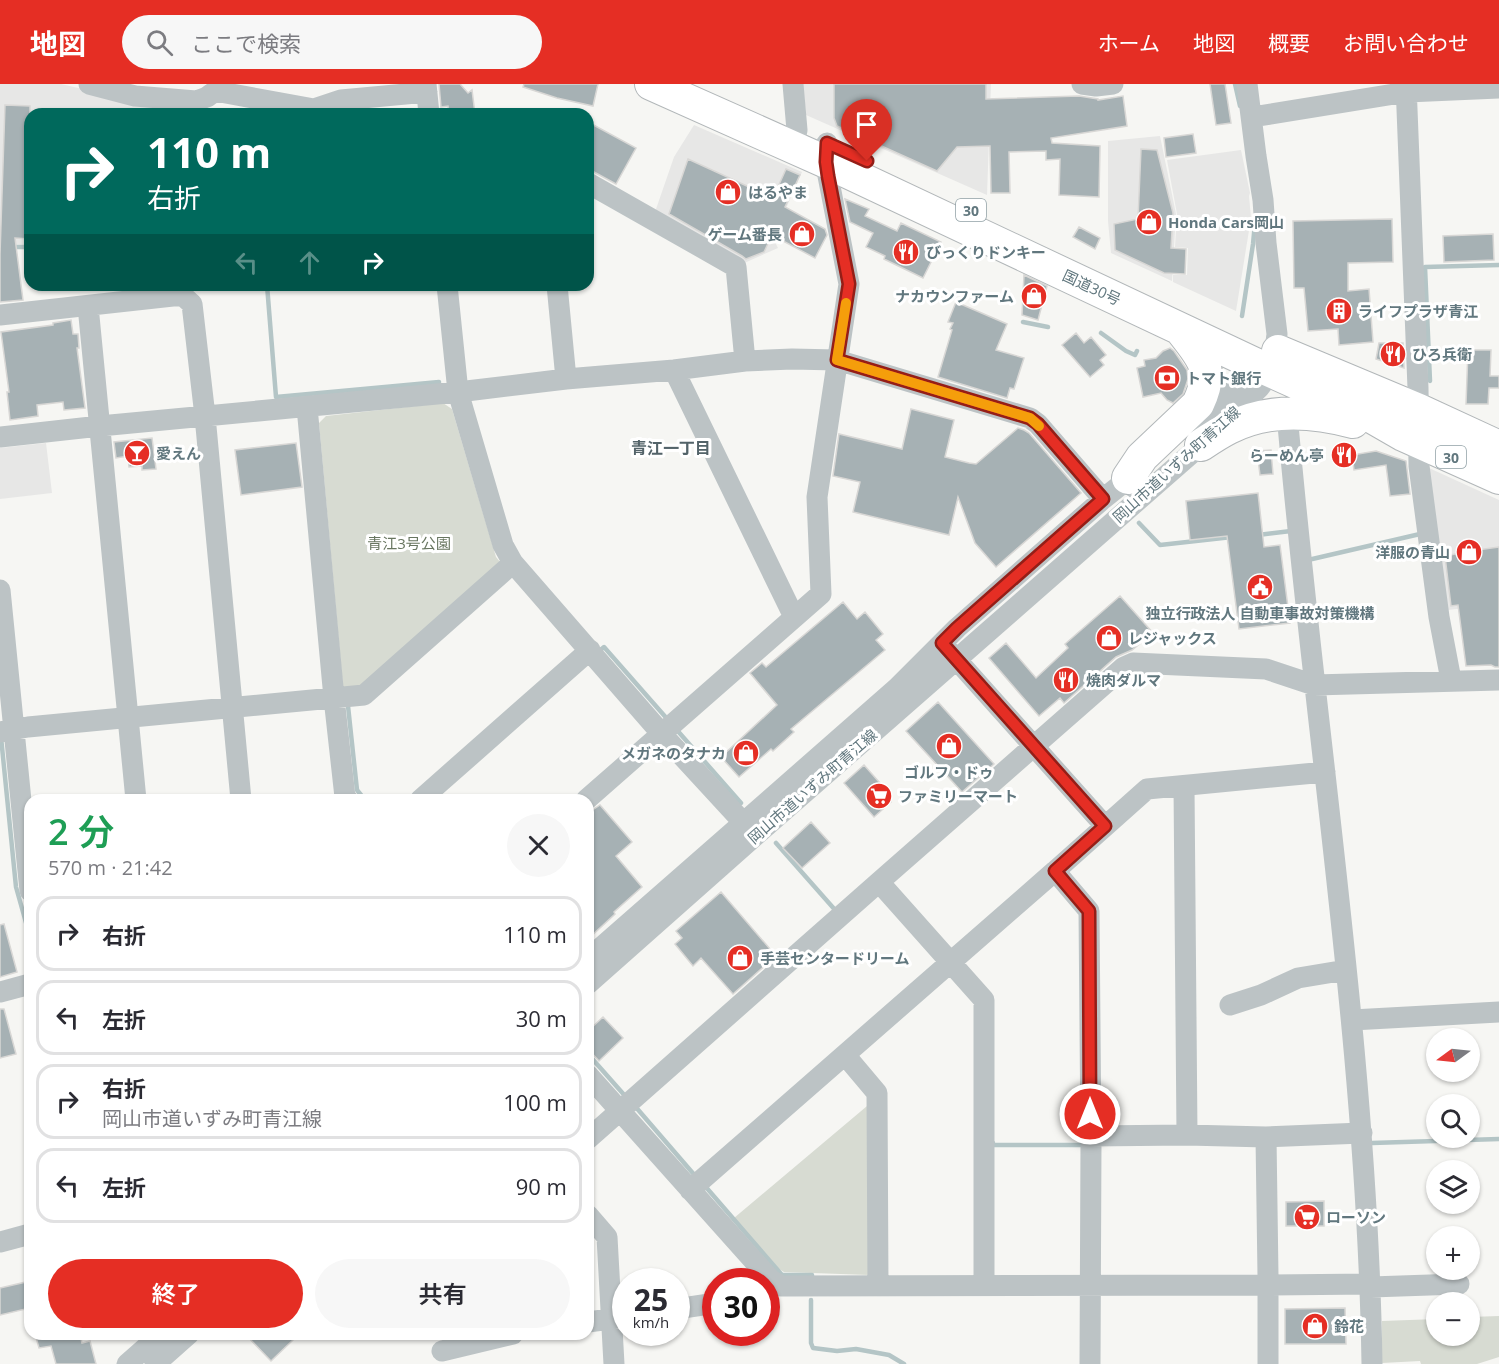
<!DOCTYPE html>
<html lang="ja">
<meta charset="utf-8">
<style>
:root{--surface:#fff;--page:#f7f7f7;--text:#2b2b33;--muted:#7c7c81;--line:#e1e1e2;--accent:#e52e24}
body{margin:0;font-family:"Open Sans","Noto Sans JP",sans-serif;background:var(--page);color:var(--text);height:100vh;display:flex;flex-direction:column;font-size:22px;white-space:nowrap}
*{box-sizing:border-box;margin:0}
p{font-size:20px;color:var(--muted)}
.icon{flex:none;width:33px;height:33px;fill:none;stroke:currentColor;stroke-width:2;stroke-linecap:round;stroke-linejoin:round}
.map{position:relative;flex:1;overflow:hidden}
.details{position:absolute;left:24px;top:710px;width:570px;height:546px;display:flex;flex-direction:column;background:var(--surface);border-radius:18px;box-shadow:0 2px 4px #0004}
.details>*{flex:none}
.top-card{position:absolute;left:24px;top:24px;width:570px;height:183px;border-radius:18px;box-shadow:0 2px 4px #0004;background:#00695c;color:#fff;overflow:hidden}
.needle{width:39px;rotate:255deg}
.tools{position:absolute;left:1426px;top:944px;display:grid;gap:12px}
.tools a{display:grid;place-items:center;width:54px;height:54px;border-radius:50%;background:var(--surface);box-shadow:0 2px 4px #0004;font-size:30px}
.speed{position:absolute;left:612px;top:1184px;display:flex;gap:12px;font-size:30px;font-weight:700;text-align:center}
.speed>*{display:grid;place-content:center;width:78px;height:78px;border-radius:50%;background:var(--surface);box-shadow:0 2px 4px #0004;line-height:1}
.speed small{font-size:15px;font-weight:400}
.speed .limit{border:9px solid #d22;background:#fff;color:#111}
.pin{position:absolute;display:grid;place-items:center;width:51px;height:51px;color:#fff;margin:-62px -26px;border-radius:50% 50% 50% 0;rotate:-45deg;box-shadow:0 0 6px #0007}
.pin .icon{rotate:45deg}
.me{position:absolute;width:66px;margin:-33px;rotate:0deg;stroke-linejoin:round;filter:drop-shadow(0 0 4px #0008)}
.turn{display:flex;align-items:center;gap:21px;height:126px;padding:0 24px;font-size:27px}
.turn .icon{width:78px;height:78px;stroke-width:2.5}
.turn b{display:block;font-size:42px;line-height:51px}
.lanes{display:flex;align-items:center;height:57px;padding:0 24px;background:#0003;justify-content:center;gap:30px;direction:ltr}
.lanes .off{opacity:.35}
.round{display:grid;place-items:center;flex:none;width:63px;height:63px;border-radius:32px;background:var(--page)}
.headline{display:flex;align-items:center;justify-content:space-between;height:102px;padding:0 24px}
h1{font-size:36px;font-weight:600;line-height:45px;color:#1e9e55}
.primary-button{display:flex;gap:12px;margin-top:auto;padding:12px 24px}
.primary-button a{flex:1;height:69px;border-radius:36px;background:var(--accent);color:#fff;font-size:24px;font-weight:600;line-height:69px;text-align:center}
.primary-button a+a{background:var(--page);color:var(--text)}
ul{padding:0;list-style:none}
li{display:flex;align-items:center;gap:18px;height:75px;margin:0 12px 9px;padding:0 12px;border:3px solid var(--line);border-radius:18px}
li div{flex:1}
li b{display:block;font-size:22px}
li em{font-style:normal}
header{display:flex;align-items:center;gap:36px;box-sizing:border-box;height:84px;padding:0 30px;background:var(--accent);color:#fff}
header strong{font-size:28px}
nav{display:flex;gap:33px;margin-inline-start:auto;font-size:21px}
.search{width:420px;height:54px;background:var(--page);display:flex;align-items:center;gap:15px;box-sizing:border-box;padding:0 21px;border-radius:33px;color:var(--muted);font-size:22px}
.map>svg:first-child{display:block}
</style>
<header>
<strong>地図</strong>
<div class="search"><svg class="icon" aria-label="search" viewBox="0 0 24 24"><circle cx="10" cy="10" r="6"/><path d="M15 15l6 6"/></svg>ここで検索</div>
<nav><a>ホーム</a><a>地図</a><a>概要</a><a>お問い合わせ</a></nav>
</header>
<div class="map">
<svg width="1499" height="1280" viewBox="0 0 1499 1280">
<rect width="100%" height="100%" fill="#f6f6f3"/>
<path fill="#e7e7e6" d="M0 0H61L134 17 158 21V30H30V161L0 160Z
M803 0H991L987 111 806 31Z
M694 41 802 88 773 154 778 164 742 180 655 128 674 73Z
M1160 52 1176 130 1172 197 1111 169 1108 137V57Z
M1241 66 1250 109 1249 112 1251 134 1236 227 1173 198V191H1187L1188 164 1175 163 1177 130 1167 76Z
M46 359 52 409 0 415V364Z
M1429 384 1499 416V520L1448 526Z"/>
<path fill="#d7dbd2" d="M443 319 452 325 496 473 501 479 363 606 343 603 319 339 326 332Z
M873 1017 869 1191 784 1188 779 1185 734 1134Z
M1499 1232V1273L1477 1280H1421L1420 1277 1382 1279V1237L1437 1235V1251H1470V1233Z"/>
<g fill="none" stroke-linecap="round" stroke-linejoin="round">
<path stroke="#b4c5c6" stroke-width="4.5" d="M1235 0 1240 22
M0 163H30
M267 201 276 313 439 298
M1242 232 1253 160 1255 139
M1023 238 1048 243
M1101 249 1126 267 1135 271 1137 267
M1430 297 1425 183 1499 181
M1139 439 1160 461 1232 453
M1258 451 1291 447
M1308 476 1420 450
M598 568 604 563 669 637
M347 621 348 622 357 706 365 716
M676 645 741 719
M1 653 16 803 30 853
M776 759 836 827
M588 970 626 1013
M634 1021 697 1094
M993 1059V1061H1084
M1372 1059 1499 1055
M705 1102 782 1191H812V1193
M811 1216V1259L813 1264 837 1267 856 1265 889 1271 904 1280
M447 1250 448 1261"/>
</g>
<path fill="#a6b1b4" stroke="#d8d7d5" stroke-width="1.5" d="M439 0H460L468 9 472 6 475 30H449L448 22 441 23Z
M524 0H598L593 22 557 14 523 3Z
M834 0H986V15L1079 12 1098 15V16L1123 12 1127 42 1051 54 1052 59 1100 62 1099 113 1059 111 1060 75 1046 76V67L1009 68 1010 109H991L990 62 957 63 937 87 837 42 834 34Z
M1210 0H1225L1231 39 1216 41Z
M5 21 30 22V155L15 154 23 216 0 218V170Z
M588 38 636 64 616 100 594 88 588 86Z
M1193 50 1196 69 1166 73 1164 54Z
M1141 65 1157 66 1173 129 1171 164 1186 165 1185 190 1164 189 1115 166 1114 140 1138 135Z
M688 75 773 114 786 85 800 91 785 123 825 145 827 151 815 174 772 151 764 168 746 175 742 172 669 130Z
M845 115 869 125 865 132 897 147 901 139 941 158 923 194 884 175 885 172 866 163 873 149 850 138Z
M1392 135 1393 178 1348 179V207L1369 205 1373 258 1339 261 1338 245 1308 247 1304 204H1294L1293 137Z
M1079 143 1100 154 1095 165 1073 153Z
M1493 150 1494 176 1444 178 1443 152Z
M1024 191 1047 202 1038 236 1022 231Z
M956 218 1007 240 996 266 1024 274 1014 305 1010 304 1007 314 938 293 952 246 950 245 953 239 948 238Z
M71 236 73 250H78L79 264H77L85 324 64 326 63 318 37 321 38 332 10 336 7 308H9L1 248 53 241V239Z
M1076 249 1084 259 1091 253 1106 271 1100 276 1104 281 1090 293 1062 261Z
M1379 259H1403L1404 284 1376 275Z
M1170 264 1174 267 1187 286 1188 295 1183 310 1173 319 1167 316 1161 309 1143 313 1137 284 1145 282 1144 276 1156 274 1163 267Z
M1468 266H1491L1490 292H1499V304H1489L1488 320H1466Z
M911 325 954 336 945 373 969 379 976 380 1018 344 1024 346 1029 349 1081 409 996 483 975 459 958 413 949 451 853 428 860 398 833 392 839 350 902 365Z
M152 354 156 385 142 386V382L129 383 128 372 116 374 114 358Z
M296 359 302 403 241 411 235 366Z
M1271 366 1273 390 1260 391 1257 367Z
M1376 367 1406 377 1410 410 1390 412 1386 381 1354 386 1352 371Z
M1258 409 1264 463 1280 461 1290 539 1239 545 1227 452 1190 456 1186 417Z
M1499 463V583H1495L1491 581 1466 582 1458 521 1451 522 1445 472 1470 467Z
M1120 512 1153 549 1132 566 1116 573 1064 619 1060 614 1039 632 989 574 1006 559 1036 594 1068 564 1065 560Z
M843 518 857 535 865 528 883 550 876 556 885 566 791 645 794 648 773 667 771 665 739 693 721 673 777 621 750 589 762 579 766 583Z
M938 618 994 680 962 708 906 647Z
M864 681 887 707 884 710 891 718 874 733 844 699Z
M600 721 632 758 616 772 642 803 614 828 615 830 588 855V729Z
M811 738 830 759 802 784 783 764Z
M721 808 776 872 733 910 701 874 693 882 675 860 682 854 676 847Z
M4 840 17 888 0 893V841Z
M0 925H4L16 970 0 974Z
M603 933 623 954 599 977 588 965V947Z
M1324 1117V1142H1286V1118Z
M26 1198 30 1214V1224L0 1231V1204Z
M1345 1224 1346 1260H1285V1225Z
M35 1250H80L82 1259 90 1257 96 1280H56L51 1262 39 1264Z
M245 1250H287L293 1256 271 1277Z"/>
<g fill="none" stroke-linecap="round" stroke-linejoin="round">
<defs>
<path id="highway" d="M651 0 826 78 1257 281 1370 332 1403 351 1499 394
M1278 267 1419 326 1499 363
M1201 361C1210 355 1219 349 1229 344 1268 324 1312 327 1353 338
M1128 394 1142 373 1198 320C1215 284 1203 275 1181 246"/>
</defs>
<use href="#highway" stroke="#b2b7b9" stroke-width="34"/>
<path stroke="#bcc3c5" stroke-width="21" d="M89 0 135 12 196 17 207 13 215 7 218 0
M426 0 429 30
M1082 0 1096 2 1113 0
M1406 0 1418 304 1419 382 1439 533 1451 596
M215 7 314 25 341 16 427 8
M1252 33 1407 8 1499 4
M793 63 797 46 793 0
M588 99 736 183 745 277
M447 201 458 308 503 461 513 479 661 649 752 748
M557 201 566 295
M88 222 136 716
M0 231 182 211 192 220 205 332 241 716
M674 286 794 533
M307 323 334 614 345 713 348 716
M1287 329C1314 646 1367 961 1372 1280
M1192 343 1243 298 1257 281 1266 274
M0 353 100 342 458 308 566 295 674 286 745 277 792 275 837 276 1030 334 1038 340 1103 415
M0 506 30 807
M947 565 1105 742
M0 648 28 643 364 611 513 479
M1184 702 1187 1051
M420 716 590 566
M586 716 821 510 817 413 849 200 828 92 826 78 827 59
M1055 787 1147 705 1325 688
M879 798 984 916V1201
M588 875 897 604 957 544 1103 415 1138 387
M588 900 755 752 1201 361 1259 304 1272 287 1275 266 1277 250 1266 159 1263 116 1256 72 1247 0
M0 908 30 900
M1230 921 1261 911 1298 894 1346 886
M1352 936 1499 928
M845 971 877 1009 878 1202
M588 991 771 1196 781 1202 1268 1201 1371 1200
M1090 1052 1187 1051 1266 1053 1362 1049
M1266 1053 1268 1192V1280
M588 1055 879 798 1124 583 1133 579 1266 585 1314 601 1499 596
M690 1106 1055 787 1089 827 1091 1059 1090 1280
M588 1131 607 1153 614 1280
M0 1158 30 1150
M1371 1203 1459 1200
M676 1225 716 1219
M588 1238 625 1233
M442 1267 513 1250
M127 1280 161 1250
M155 1280 189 1250"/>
<use href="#highway" stroke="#fff" stroke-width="32"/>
</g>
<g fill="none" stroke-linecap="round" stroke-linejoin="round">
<defs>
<path id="route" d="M867 77 827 59 826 78 828 92 849 200 837 276 1030 334 1038 340 1103 415 957 544 942 559 1105 742 1055 787 1089 827 1090 1030"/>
</defs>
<use href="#route" stroke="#951e17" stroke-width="15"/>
<use href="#route" stroke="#e52e24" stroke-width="10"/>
<path stroke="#f59e0b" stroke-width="10" d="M846 219 837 276 1030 334 1039 342"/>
</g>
<defs>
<symbol id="shop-disc" viewBox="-11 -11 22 22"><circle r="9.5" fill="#e52e24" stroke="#fff"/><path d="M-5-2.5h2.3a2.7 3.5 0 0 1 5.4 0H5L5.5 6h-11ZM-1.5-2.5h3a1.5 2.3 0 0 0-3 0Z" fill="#fff"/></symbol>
<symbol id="restaurant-disc" viewBox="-11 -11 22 22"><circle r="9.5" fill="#e52e24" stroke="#fff"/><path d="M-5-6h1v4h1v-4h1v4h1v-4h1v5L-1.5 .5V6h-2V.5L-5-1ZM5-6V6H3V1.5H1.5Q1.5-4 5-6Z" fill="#fff"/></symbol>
<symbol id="building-disc" viewBox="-11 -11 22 22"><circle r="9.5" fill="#e52e24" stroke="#fff"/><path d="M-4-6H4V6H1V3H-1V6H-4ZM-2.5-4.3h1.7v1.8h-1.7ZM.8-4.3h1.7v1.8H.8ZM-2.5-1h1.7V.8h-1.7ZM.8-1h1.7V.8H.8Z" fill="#fff"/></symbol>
<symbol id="bank-disc" viewBox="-11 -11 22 22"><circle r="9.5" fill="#e52e24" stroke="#fff"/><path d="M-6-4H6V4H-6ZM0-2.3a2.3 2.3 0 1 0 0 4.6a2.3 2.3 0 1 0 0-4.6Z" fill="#fff"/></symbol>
<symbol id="bar-disc" viewBox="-11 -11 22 22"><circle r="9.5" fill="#e52e24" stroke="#fff"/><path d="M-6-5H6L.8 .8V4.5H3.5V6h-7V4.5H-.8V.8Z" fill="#fff"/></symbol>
<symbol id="civic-disc" viewBox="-11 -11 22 22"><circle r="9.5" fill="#e52e24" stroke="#fff"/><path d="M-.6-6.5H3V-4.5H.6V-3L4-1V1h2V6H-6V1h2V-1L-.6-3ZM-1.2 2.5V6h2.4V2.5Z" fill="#fff"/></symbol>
<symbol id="supermarket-disc" viewBox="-11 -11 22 22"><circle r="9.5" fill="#e52e24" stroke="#fff"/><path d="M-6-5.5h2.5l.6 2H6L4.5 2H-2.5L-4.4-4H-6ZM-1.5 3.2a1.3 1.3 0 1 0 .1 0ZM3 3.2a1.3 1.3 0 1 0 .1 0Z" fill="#fff"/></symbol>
</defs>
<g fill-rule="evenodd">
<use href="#shop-disc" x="713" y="93" width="30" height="30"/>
<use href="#shop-disc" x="1134" y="123" width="30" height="30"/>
<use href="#shop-disc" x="787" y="135" width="30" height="30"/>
<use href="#restaurant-disc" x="891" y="153" width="30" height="30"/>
<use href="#shop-disc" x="1019" y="197" width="30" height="30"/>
<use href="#building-disc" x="1324" y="212" width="30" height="30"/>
<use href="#restaurant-disc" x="1378" y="255" width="30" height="30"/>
<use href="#bank-disc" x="1152" y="279" width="30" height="30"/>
<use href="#bar-disc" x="122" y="354" width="30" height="30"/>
<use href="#restaurant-disc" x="1329" y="356" width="30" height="30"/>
<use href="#shop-disc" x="1454" y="453" width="30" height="30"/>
<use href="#civic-disc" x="1245" y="488" width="30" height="30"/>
<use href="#shop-disc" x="1094" y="539" width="30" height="30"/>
<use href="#restaurant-disc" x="1051" y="581" width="30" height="30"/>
<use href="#shop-disc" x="934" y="647" width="30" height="30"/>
<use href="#shop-disc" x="731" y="654" width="30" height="30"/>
<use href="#supermarket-disc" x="864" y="697" width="30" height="30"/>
<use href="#shop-disc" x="725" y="859" width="30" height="30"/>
<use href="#supermarket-disc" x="1292" y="1118" width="30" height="30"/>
<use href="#shop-disc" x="1300" y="1227" width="30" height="30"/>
</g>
<g text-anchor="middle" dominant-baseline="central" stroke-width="6" stroke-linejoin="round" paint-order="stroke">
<g fill="#fff" stroke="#90a0a5" stroke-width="1.5">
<rect x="956" y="115" width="30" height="22" rx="4.5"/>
<rect x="1436" y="362" width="30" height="22" rx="4.5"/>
</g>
<g font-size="14" font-weight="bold" fill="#61777e">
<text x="971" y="126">30</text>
<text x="1451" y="373">30</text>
</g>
<g font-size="15" font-weight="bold" fill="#61777e" stroke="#fff" text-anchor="start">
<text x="748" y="108">はるやま</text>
<text x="1168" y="138">Honda Cars岡山</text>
<text x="782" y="150" text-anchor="end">ゲーム番長</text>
<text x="926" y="168">びっくりドンキー</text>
<text x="1014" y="212" text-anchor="end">ナカウンファーム</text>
<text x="1358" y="227">ライフプラザ青江</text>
<text x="1412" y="270">ひろ兵衛</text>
<text x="1186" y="294">トマト銀行</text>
<text x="156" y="369">愛えん</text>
<text x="1324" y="371" text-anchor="end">らーめん亭</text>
<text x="1450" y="468" text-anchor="end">洋服の青山</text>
<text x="1260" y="529" text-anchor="middle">独立行政法人 自動車事故対策機構</text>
<text x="1128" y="554">レジャックス</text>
<text x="1086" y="596">焼肉ダルマ</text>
<text x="726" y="669" text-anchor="end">メガネのタナカ</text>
<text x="949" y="688" text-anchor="middle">ゴルフ・ドゥ</text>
<text x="898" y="712">ファミリーマート</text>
<text x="760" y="874">手芸センタードリーム</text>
<text x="1326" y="1133">ローソン</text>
<text x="1334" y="1242">鈴花</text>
</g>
<g font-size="15" fill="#61777e" stroke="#fff">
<text transform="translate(1092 203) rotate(25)">国道30号</text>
<text transform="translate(1176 380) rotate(-42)">岡山市道いずみ町青江線</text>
<text transform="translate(812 702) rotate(-41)">岡山市道いずみ町青江線</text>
</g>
<g font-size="15" fill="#687660" stroke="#fff">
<text x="409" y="459">青江3号公園</text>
</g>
<g font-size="16" font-weight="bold" fill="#536369" stroke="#fff">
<text x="671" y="364">青江一丁目</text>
</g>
</g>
</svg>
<div class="tools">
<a><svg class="needle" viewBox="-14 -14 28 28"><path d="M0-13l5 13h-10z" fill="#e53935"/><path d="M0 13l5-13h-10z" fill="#7c7c81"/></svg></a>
<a><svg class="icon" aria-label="search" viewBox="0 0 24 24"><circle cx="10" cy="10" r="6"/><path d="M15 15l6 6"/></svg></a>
<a><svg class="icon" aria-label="layers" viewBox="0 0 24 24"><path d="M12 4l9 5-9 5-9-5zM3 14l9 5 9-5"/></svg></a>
<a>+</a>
<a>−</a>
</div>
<div class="speed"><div>25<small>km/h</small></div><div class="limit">30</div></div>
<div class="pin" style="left:867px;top:77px;background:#d93025"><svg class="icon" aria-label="arrive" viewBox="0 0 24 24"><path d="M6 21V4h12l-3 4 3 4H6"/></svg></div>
<svg class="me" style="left:1090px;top:1030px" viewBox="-20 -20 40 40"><circle r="17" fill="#e52e24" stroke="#fff" stroke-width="3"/><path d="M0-11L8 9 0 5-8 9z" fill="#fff"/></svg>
<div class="top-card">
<div class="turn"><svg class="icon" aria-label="right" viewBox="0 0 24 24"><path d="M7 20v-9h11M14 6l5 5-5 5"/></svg><div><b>110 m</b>右折</div></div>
<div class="lanes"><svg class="icon off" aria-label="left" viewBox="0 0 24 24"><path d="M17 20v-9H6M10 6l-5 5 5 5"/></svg><svg class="icon off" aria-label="ahead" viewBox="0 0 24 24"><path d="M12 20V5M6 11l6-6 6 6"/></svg><svg class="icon" aria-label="right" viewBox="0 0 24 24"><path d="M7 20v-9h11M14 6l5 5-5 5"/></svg></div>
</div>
<section class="details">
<div class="headline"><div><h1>2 分</h1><p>570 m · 21:42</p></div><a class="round"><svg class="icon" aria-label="close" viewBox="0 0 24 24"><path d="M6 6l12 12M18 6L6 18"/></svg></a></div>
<ul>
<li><svg class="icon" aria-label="right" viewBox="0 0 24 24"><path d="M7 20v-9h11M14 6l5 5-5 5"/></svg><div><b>右折</b></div><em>110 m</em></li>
<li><svg class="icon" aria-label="left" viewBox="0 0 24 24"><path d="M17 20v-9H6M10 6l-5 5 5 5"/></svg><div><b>左折</b></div><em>30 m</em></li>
<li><svg class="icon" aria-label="right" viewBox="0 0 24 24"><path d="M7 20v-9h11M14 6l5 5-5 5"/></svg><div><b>右折</b><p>岡山市道いずみ町青江線</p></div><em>100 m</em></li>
<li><svg class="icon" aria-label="left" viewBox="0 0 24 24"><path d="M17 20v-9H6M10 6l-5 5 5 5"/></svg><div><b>左折</b></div><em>90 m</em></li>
</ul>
<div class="primary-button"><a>終了</a><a>共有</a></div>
</section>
</div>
